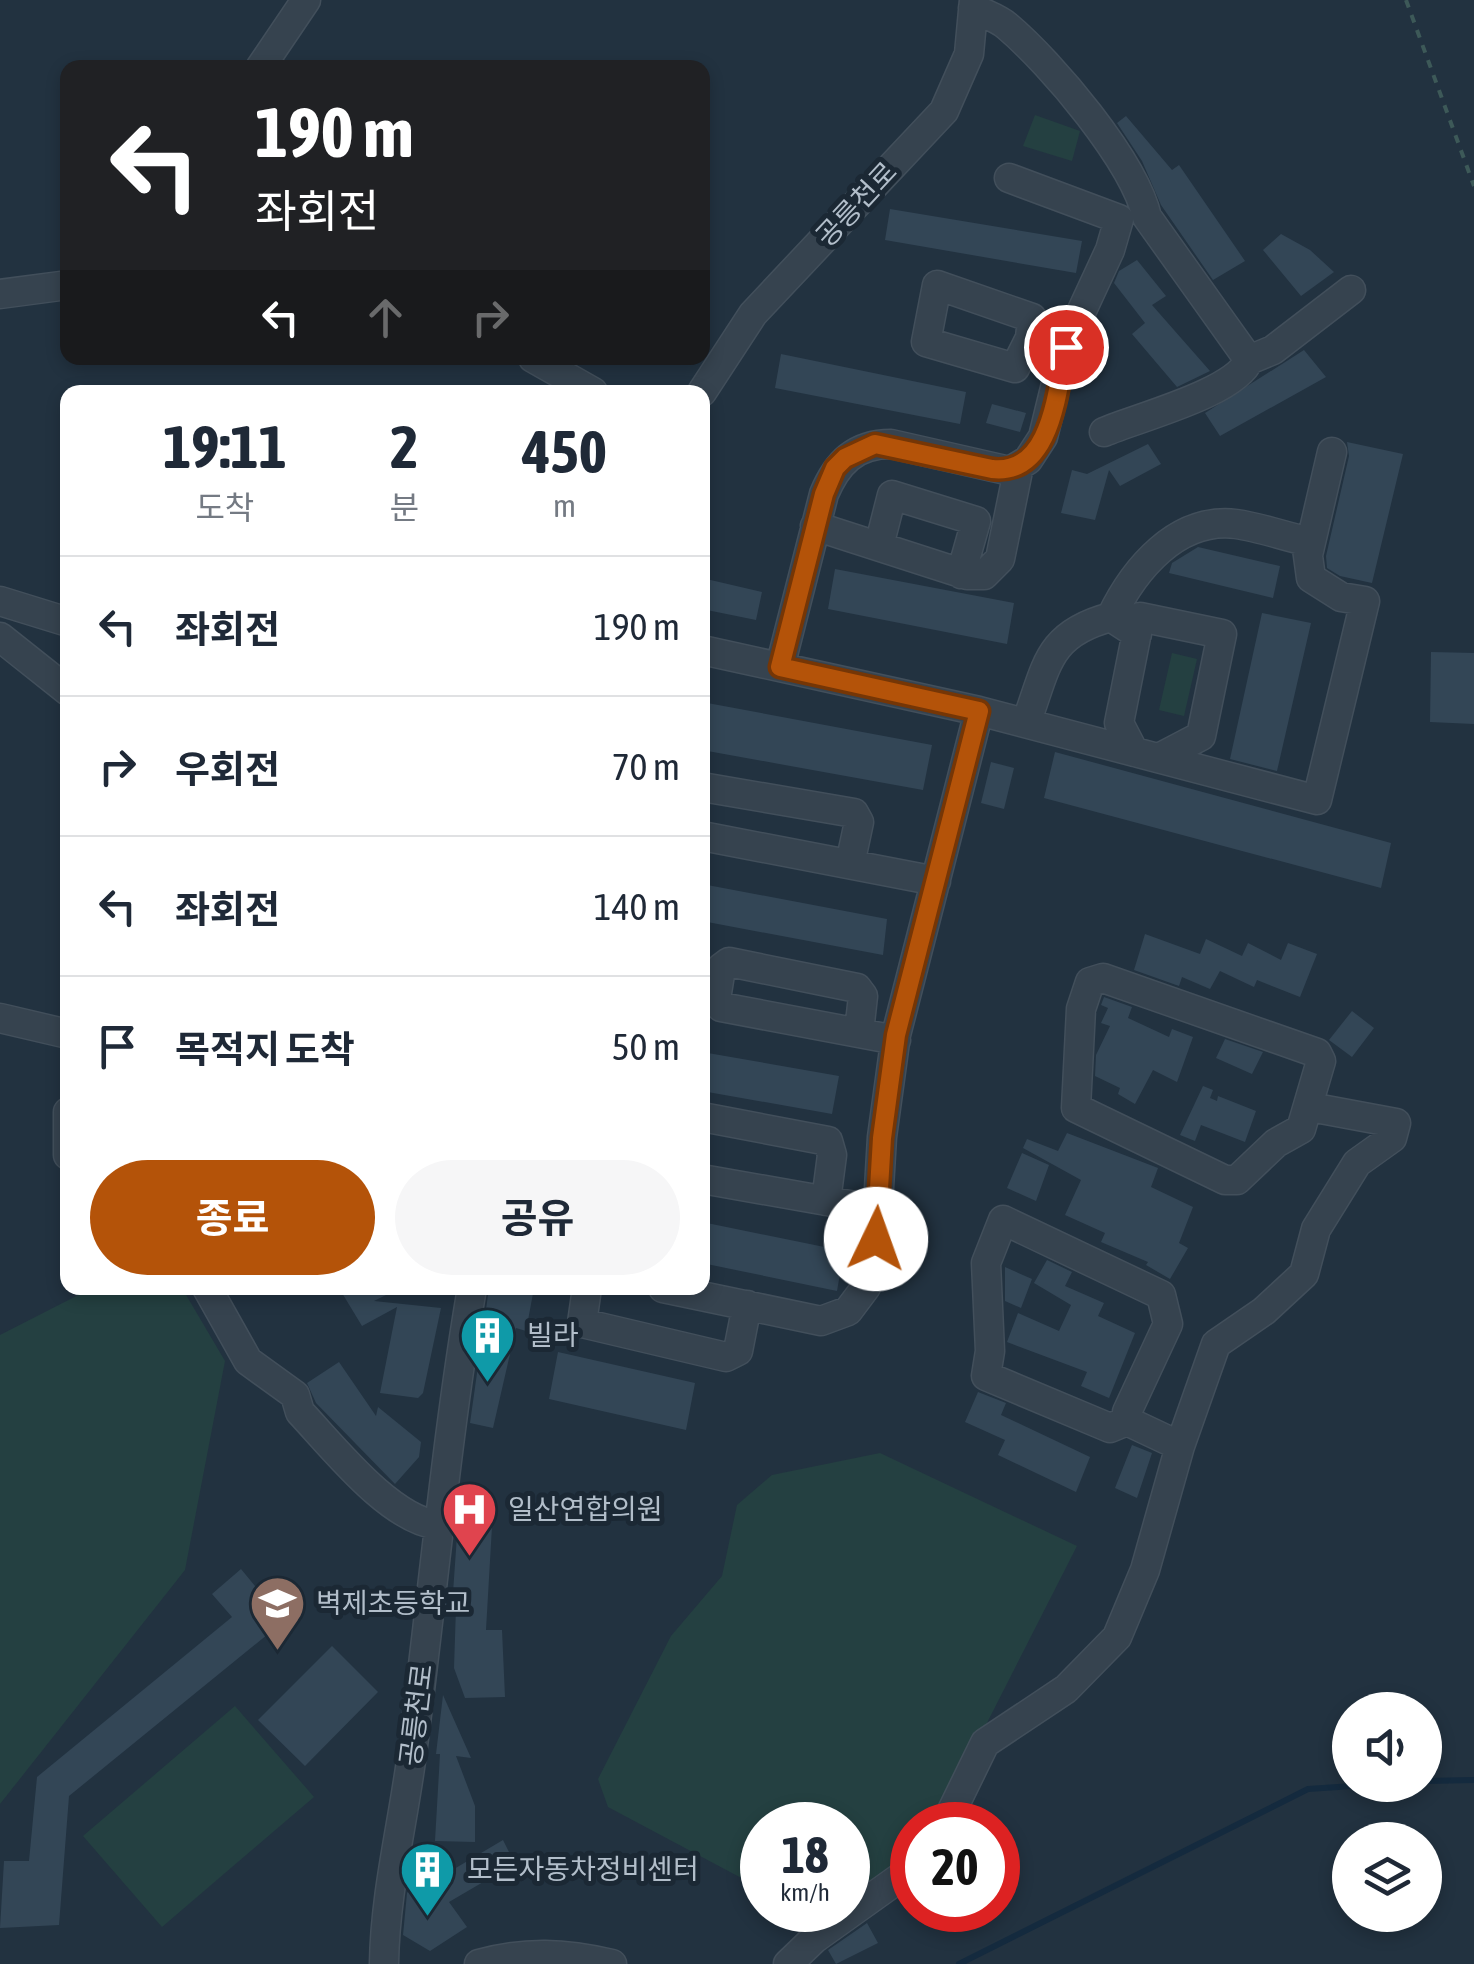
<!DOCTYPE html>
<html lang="ko">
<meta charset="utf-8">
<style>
:root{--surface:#fff;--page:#f6f6f7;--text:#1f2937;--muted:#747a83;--line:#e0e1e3;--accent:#b45309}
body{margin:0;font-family:"Asap Condensed","Noto Sans KR",sans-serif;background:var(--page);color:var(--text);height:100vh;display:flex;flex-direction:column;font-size:38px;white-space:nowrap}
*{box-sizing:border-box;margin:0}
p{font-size:32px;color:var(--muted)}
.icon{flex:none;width:55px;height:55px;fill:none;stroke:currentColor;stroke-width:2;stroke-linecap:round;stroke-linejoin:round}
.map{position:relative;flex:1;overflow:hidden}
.drawer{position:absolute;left:60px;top:385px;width:650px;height:910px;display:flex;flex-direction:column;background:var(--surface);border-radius:20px;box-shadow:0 5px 15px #0003}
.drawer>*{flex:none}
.banner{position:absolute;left:60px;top:60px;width:650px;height:305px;border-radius:20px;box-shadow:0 5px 15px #0003;background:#202124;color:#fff;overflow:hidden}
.buttons{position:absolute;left:1332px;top:1692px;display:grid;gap:20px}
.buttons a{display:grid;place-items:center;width:110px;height:110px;border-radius:50%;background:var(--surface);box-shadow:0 5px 15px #0003;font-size:50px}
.speed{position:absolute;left:740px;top:1802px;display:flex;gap:20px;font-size:50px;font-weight:700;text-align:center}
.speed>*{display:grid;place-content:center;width:130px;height:130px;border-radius:50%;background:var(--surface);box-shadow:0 5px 15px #0003;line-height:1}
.speed small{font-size:25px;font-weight:400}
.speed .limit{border:15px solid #d22;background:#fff;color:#111}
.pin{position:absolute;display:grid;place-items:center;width:85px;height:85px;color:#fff;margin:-42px;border:5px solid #fff;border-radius:50%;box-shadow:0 2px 10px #0007}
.me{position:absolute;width:110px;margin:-55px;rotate:3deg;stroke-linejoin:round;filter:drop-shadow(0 0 8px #0008)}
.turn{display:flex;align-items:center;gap:35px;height:210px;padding:0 30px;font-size:45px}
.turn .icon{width:130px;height:130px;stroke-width:2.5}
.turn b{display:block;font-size:70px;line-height:85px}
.lanes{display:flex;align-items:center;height:95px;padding:0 30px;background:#0003;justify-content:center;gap:50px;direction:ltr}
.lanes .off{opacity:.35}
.eta{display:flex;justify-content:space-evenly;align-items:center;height:170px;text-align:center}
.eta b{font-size:60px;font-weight:700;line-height:70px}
.button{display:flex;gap:20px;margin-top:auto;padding:20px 30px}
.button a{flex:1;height:115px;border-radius:60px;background:var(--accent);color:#fff;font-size:40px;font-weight:700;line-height:115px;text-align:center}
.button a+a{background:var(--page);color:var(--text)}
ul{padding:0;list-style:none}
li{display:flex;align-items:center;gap:30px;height:140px;padding:0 30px;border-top:2px solid var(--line)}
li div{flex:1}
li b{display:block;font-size:38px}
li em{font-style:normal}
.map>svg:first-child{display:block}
</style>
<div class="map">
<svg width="1474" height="1964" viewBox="0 0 1474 1964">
<rect width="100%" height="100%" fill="#223240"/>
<path fill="#244041" d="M1035 115 1080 131 1072 161 1023 146Z
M1172 653 1197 659 1184 716 1159 710Z
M92 1288H182L225 1361 185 1570 0 1804V1335Z
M880 1453 1077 1546 935 1825H912V1869L905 1883 848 1893V1825H762V1889L608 1807 598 1779 671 1636 722 1576 737 1505 772 1475Z
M235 1706 314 1797 162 1927 83 1836Z"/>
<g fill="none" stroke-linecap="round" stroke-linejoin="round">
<path stroke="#142a3e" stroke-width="6" d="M1425 1781 1474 1780
M959 1964 1308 1789 1368 1785"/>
</g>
<path fill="#334656" d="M1126 116 1172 170 1179 165 1245 261 1213 280 1161 205 1142 161 1117 123Z
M890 209 1082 241 1076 273 885 240Z
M1281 234 1310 250 1334 272 1301 296 1263 250Z
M1137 260 1166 296 1152 305 1210 371 1177 387 1132 334 1145 323 1114 283 1119 271Z
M1304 350 1326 377 1220 436 1205 413Z
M781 354 966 392 960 424 775 388Z
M992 404 1026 413 1020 432 986 423Z
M1347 442 1403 454 1372 583 1340 576 1327 568 1326 556 1349 456Z
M1148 444 1161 464 1120 486 1109 470 1095 520 1061 513 1072 470 1087 474Z
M1198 547 1280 566 1273 598 1169 573 1172 563Z
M835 569 1014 603 1007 644 828 609Z
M702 578 762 592 756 620 702 609Z
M1262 613 1311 623 1277 771 1230 759Z
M1431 652 1474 653V724L1430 722Z
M702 702 932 745 923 790 702 750Z
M1055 752 1391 843 1381 888 1044 798Z
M991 762 1014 768 1004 809 981 803Z
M702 884 887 919 883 955 702 921Z
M1145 934 1200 954 1206 939 1242 956 1248 943 1281 960 1288 943 1317 954 1300 997 1257 980 1254 987 1220 971 1210 989 1182 977 1179 986 1134 970Z
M1104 997 1132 1007 1128 1018 1169 1037 1172 1029 1193 1037 1177 1082 1153 1070 1135 1104 1118 1094 1120 1088 1095 1076 1096 1055 1110 1026 1101 1023 1108 1008 1101 1005Z
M1352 1011 1374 1028 1352 1057 1329 1040Z
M1225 1039 1263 1052 1252 1074 1216 1058Z
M702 1052 839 1076 832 1114 702 1091Z
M1203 1086 1213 1090 1210 1098 1217 1101 1218 1096 1256 1111 1245 1142 1201 1125 1195 1141 1180 1135Z
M1067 1133 1158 1168 1151 1187 1193 1207 1179 1243 1188 1248 1170 1279 1146 1265 1148 1262 1101 1242 1105 1233 1065 1215 1081 1180 1023 1148 1027 1139 1058 1151Z
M1022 1153 1049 1165 1036 1201 1007 1188Z
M702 1222 844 1251 837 1291 702 1263Z
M1047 1260 1072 1272 1065 1286 1104 1303 1098 1316 1135 1333 1109 1398 1081 1386 1087 1372 1007 1342 1018 1313 1059 1331 1071 1305 1034 1283Z
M1005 1267 1032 1279 1021 1308 1005 1301Z
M339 1288H400L374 1301 441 1308 423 1393 418 1398 380 1393 397 1307 362 1326Z
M489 1288H534L526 1331 516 1328 493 1428 470 1423Z
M558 1352 695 1383 686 1430 549 1399Z
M339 1362 376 1416 378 1407 421 1442 419 1457 395 1484 316 1403 307 1383Z
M978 1392 1006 1403 1001 1415 1090 1457 1076 1492 998 1455 1005 1440 965 1422Z
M1132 1445 1152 1453 1137 1498 1115 1488Z
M459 1507 493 1509 486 1630H502L505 1697 465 1698 454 1668 456 1607H452Z
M241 1569 284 1621 69 1796 59 1925 0 1928 4 1861H29L37 1777 232 1617 212 1594Z
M332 1646 378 1692 305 1766 258 1720Z
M443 1695 471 1758 456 1756 475 1806V1842L435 1841 440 1754H436Z
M503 1840 522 1878 507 1886 490 1878 449 1902 467 1927 430 1951 403 1935 407 1893 415 1884 422 1888Z
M867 1923 878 1943 836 1964 828 1950Z"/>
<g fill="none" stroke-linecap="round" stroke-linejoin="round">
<defs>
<path id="minor" d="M973 8C984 14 998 18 1007 26 1052 64 1134 161 1147 217L1249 360C1235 393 1139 417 1104 432
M260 68 306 0
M0 294 68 285
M1030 338 1015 368 926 342 937 285 1032 318 1030 338 1065 347
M533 358 593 392
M1249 360 1273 350 1351 290
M702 392 753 314 944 111 969 54 974 0
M815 526 967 575H984L1000 559 1019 466
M879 546 892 495 976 521 961 574
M1308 555 1332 452
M0 601 68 622
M0 637 68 691
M780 667 824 494C837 463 855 444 891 444L1010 471 1028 460 1043 437 1065 347 1110 250 1119 219 1009 178
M979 711 1317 800 1365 601 1341 597 1311 578 1306 541C1283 536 1259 527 1236 524 1177 517 1134 569 1111 617L1137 634
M1026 723C1047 667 1046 634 1111 617
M1134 752 1119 723 1140 617 1222 634 1201 736 1159 758
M702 787 854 813 859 822 850 864
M702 836 936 881
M1103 978 1317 1053 1321 1061 1301 1129 1276 1143 1237 1180H1225L1076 1108 1081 1009 1090 982Z
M0 1018 68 1034
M859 1032 863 996 857 988 729 962 721 968 716 999 721 1007 896 1040
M68 1112V1155
M702 1117 828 1141 832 1155 826 1201
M702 1179 878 1210
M207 1288 248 1361 295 1395 300 1412C333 1447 390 1520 438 1525
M587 1288 582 1323 726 1357 738 1351 747 1305
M663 1288 821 1321 848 1311 866 1287 876 1239 882 1137 896 1035 979 711 702 650
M1180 1446 1216 1344 1264 1311 1304 1274 1316 1229 1357 1163 1392 1138 1396 1123 1310 1107
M945 1825 985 1743 1066 1689 1117 1637 1145 1570 1180 1446 1127 1421 1110 1428 986 1376 990 1351 986 1263 1003 1220 1161 1295 1168 1324 1127 1412V1421
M384 1964C385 1890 404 1820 413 1746 433 1593 446 1440 472 1288
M479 1964C526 1951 565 1953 612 1964
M788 1964 814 1939 912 1869"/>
</defs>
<use href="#minor" stroke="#424f5b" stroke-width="31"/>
<path stroke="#3d5958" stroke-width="4" stroke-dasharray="8 8" stroke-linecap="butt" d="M1406 0 1474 186"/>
<use href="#minor" stroke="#36434f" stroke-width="28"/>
</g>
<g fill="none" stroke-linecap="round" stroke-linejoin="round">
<defs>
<path id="route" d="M876 1239 882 1138 896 1035 979 711 780 667 824 494 835 468 845 458 875 444 992 469C1052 476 1057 389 1066 347"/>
</defs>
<use href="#route" stroke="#753606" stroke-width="25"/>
<use href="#route" stroke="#b45309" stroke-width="18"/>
</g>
<defs>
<symbol id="building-pin" viewBox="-11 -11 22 30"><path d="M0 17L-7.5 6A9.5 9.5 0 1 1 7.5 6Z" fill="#0f9aa8" stroke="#1b2834"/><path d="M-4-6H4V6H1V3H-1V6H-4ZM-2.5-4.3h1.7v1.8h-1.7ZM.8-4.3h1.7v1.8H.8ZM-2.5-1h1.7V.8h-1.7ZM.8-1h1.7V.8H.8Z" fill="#fff"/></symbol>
<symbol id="hospital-pin" viewBox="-11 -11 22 30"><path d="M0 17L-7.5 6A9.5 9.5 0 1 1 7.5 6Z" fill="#e0444e" stroke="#1b2834"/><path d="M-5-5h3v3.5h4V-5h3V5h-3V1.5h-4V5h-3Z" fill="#fff"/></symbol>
<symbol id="school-pin" viewBox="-11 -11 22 30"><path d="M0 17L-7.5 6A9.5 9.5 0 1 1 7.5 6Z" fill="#8d6e63" stroke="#1b2834"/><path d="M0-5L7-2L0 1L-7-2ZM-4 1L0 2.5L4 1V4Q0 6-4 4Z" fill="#fff"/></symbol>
</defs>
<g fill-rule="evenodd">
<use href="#building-pin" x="456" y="1304" width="63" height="86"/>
<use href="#hospital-pin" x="438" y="1478" width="63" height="86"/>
<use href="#school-pin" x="246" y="1572" width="63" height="86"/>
<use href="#building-pin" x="396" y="1838" width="63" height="86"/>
</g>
<g text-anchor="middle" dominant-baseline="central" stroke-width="10" stroke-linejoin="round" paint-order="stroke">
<g font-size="28" fill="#b2beca" stroke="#1b2834">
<text transform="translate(856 204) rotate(-47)">공릉천로</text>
<text transform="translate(416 1715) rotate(-83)">공릉천로</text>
</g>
<g font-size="28" fill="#b2beca" stroke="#1b2834" text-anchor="start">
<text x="527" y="1335">빌라</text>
<text x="508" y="1509">일산연합의원</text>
<text x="316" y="1603">벽제초등학교</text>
<text x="467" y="1869">모든자동차정비센터</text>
</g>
</g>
</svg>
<div class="buttons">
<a><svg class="icon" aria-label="sound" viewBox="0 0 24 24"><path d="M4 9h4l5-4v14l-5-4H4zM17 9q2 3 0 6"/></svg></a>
<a><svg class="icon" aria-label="layers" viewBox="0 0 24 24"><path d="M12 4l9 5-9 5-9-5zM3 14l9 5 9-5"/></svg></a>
</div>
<div class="speed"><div>18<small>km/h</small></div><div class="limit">20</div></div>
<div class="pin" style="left:1066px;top:347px;background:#d93025"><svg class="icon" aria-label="arrive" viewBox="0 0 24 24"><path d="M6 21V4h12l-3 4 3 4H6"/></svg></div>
<svg class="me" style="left:876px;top:1239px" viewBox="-20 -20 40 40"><circle r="19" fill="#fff"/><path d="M0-13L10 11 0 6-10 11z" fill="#b45309"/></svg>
<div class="banner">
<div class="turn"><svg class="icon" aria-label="left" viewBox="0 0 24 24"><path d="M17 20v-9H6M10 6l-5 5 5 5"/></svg><div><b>190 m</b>좌회전</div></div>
<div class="lanes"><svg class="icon" aria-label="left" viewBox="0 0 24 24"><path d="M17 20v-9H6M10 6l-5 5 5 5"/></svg><svg class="icon off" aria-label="ahead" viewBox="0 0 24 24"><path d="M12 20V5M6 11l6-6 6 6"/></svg><svg class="icon off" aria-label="right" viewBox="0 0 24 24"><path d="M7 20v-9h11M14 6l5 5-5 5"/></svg></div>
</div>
<section class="drawer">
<div class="eta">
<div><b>19:11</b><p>도착</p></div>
<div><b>2</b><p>분</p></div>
<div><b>450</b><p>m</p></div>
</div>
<ul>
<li><svg class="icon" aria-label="left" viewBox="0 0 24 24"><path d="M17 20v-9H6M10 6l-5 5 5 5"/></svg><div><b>좌회전</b></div><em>190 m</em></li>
<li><svg class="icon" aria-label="right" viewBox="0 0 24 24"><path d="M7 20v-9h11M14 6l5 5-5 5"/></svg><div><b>우회전</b></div><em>70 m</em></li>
<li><svg class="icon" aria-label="left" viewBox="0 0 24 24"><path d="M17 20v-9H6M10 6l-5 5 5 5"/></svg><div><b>좌회전</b></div><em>140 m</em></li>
<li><svg class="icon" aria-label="arrive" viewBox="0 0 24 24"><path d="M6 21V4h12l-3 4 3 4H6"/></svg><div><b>목적지 도착</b></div><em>50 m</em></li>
</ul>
<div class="button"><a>종료</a><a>공유</a></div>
</section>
</div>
